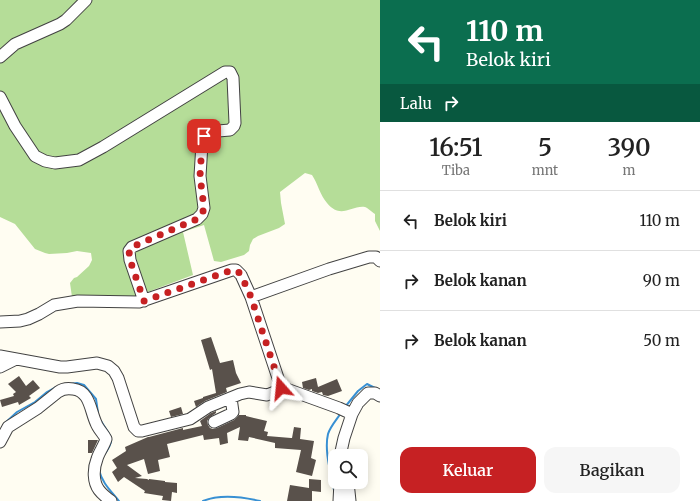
<!DOCTYPE html>
<html lang="id">
<style>
:root{--surface:#fff;--page:#f6f6f6;--text:#222;--muted:#767676;--line:#e0e0e0;--accent:#c62123}
body{margin:0;font-family:Merriweather,serif;background:var(--page);color:var(--text);height:100vh;display:flex;flex-direction:column;font-size:15px;white-space:nowrap}
*{box-sizing:border-box;margin:0}
p{font-size:13px;color:var(--muted)}
.icon{flex:none;width:22px;height:22px;fill:none;stroke:currentColor;stroke-width:2;stroke-linecap:round;stroke-linejoin:round}
.map{position:relative;flex:1;overflow:hidden}
.sheet{display:flex;flex-direction:column;background:var(--surface);width:320px}
.sheet>*{flex:none}
.top-card{background:#0b6e4f;color:#fff;overflow:hidden}
.tools{position:absolute;left:328px;top:449px;display:grid;gap:8px}
.tools a{display:grid;place-items:center;width:40px;height:40px;border-radius:8px;background:var(--surface);box-shadow:0 2px 10px #0003;font-size:20px}
.pin{position:absolute;display:grid;place-items:center;width:34px;height:34px;color:#fff;margin:-17px;border-radius:8px;box-shadow:0 2px 6px #0006}
.me{position:absolute;width:44px;margin:-22px;rotate:342deg;stroke-linejoin:round;filter:drop-shadow(0 0 3px #0008)}
.turn{display:flex;align-items:center;gap:14px;height:84px;padding:0 20px;font-size:18px}
.turn .icon{width:52px;height:52px;stroke-width:2.5}
.turn b{display:block;font-size:28px;line-height:34px}
.then{display:flex;align-items:center;height:38px;padding:0 20px;background:#0003;gap:8px;font-size:15px}
.eta{display:flex;justify-content:space-evenly;align-items:center;height:68px;text-align:center}
.eta b{font-size:24px;font-weight:600;line-height:28px}
.cta{display:flex;gap:8px;margin-top:auto;padding:8px 20px}
.cta a{flex:1;height:46px;border-radius:12px;background:var(--accent);color:#fff;font-size:16px;font-weight:600;line-height:46px;text-align:center}
.cta a+a{background:var(--page);color:var(--text)}
ul{padding:0;list-style:none}
li{display:flex;align-items:center;gap:12px;height:60px;padding:0 20px;border-top:1px solid var(--line)}
li div{flex:1}
li b{display:block;font-size:15px}
li em{font-style:normal}
main{display:flex;flex:1;min-height:0}
.map>svg:first-child{display:block}
</style>
<main>
<div class="map">
<svg width="380" height="501" viewBox="0 0 380 501">
<rect width="100%" height="100%" fill="#fffdf2"/>
<path fill="#b5dd98" d="M0 0H380V231L375 221V214C372 212 368 208 365 207 351 205 341 220 327 203 320 195 318 184 312 175L305 173 280 192 281 203 285 224 279 228 258 236 253 239 250 245 249 251 244 255 221 262 214 261 204 225 183 232 193 275 137 296 72 297 70 283 74 278 77 277 89 266 92 260 91 253 77 251 67 253 49 254 45 253 35 249 15 224 0 217Z"/>
<g fill="none" stroke-linecap="round" stroke-linejoin="round">
<path stroke="#3890d3" stroke-width="2" d="M70 384 77 383 84 385 96 399 98 413
M345 407 358 391 367 384 377 389
M101 421C110 437 117 437 104 455
M4 424 17 412 35 402 47 392 56 387
M99 470C102 483 111 491 119 501
M334 490C331 473 324 451 328 434 330 427 337 419 341 413
M203 501C220 494 243 497 260 501"/>
</g>
<path fill="#59514b" d="M211 337 220 363 233 360 236 373 241 383 226 388 227 392 205 401 196 407 194 401 203 398V397L216 393 212 369 210 370 201 340Z
M19 376 26 386 33 380 40 388 29 396 31 398 19 405 18 402 2 407 0 400 14 396 13 394 16 392 8 384Z
M316 378 318 387 337 379 342 391 328 396 323 395 322 392 318 393 312 391V389L309 390 303 388 302 382Z
M181 407 183 414 171 417 169 411Z
M216 411V413L209 418 207 421 208 425 210 428 213 429 217 428 234 420 239 415H246V416L267 421 264 431 268 432 267 436 291 438H292L294 427 301 428 300 439 314 441 311 458 316 460 312 476 296 472 301 450 275 448V443L249 437 248 441 238 440 240 427 227 433 228 443 220 445 219 438 204 440 203 435 167 444 170 457 158 460 160 471 148 474 144 459 127 465 142 476 135 478 147 479 149 480V479L165 481V482L177 483V493L172 492 171 501 162 500 163 496 144 493 145 491 124 477 118 482 112 472 117 468 112 460 126 451 125 447 148 437H149L183 428V430L202 426 200 421 211 413Z
M88 440H98L92 453H88Z
M309 479 321 480V492L312 491V501H287L290 485 309 488Z"/>
<g fill="none" stroke-linecap="round" stroke-linejoin="round">
<defs>
<path id="minor" d="M0 57 15 44 60 24 66 20 86 0
M0 97 15 126 35 156 45 161 55 163 79 160 103 147 225 72H230L233 78 235 123 234 126 230 130 218 131 206 134 204 136 202 144 200 176 204 208 202 214 197 219 132 247 129 251 130 260 144 301
M251 297 329 269 369 257H376L380 261
M0 322 20 321 28 319 39 314 54 305 78 301 139 302 232 270H236L241 275 251 297 281 387
M0 356 60 367H67L97 363 108 366 114 371 118 378 134 427 138 431H142L190 419 208 407 240 394 249 392 267 395 277 391 281 387 339 408 352 414 344 438 340 456
M0 367 16 359
M352 414 358 403 368 393H375L380 396
M214 422 231 414 233 412 231 398
M0 442 8 427 38 408 58 392C62 389 67 388 73 389 90 391 90 410 96 423 98 429 103 433 106 439 104 446 99 452 97 459 93 469 93 482 99 490 102 494 107 498 111 501
M348 482 350 501
M339 501 340 482"/>
</defs>
<use href="#minor" stroke="#424242" stroke-width="13"/>
<use href="#minor" stroke="#fff" stroke-width="11"/>
</g>
<g fill="none" stroke-linecap="round" stroke-linejoin="round">
<path stroke="#c62123" stroke-width="7" stroke-dasharray="0 12.6" d="M204 136 202 144 200 176 204 208 202 214 197 219 132 247 129 251 130 260 144 301 232 270C236 270 238 271 241 275L251 297 281 388"/>
</g>
</svg>
<div class="tools">
<a><svg class="icon" aria-label="search" viewBox="0 0 24 24"><circle cx="10" cy="10" r="6"/><path d="M15 15l6 6"/></svg></a>
</div>
<div class="pin" style="left:204px;top:136px;background:#d93025"><svg class="icon" aria-label="arrive" viewBox="0 0 24 24"><path d="M6 21V4h12l-3 4 3 4H6"/></svg></div>
<svg class="me" style="left:281px;top:388px" viewBox="-20 -20 40 40"><path d="M0-17L14 15 0 8-14 15z" fill="#c62123" stroke="#fff" stroke-width="4"/></svg>
</div>
<section class="sheet">
<div class="top-card">
<div class="turn"><svg class="icon" aria-label="left" viewBox="0 0 24 24"><path d="M17 20v-9H6M10 6l-5 5 5 5"/></svg><div><b>110 m</b>Belok kiri</div></div>
<div class="then">Lalu<svg class="icon" aria-label="right" viewBox="0 0 24 24"><path d="M7 20v-9h11M14 6l5 5-5 5"/></svg></div>
</div>
<div class="eta">
<div><b>16:51</b><p>Tiba</p></div>
<div><b>5</b><p>mnt</p></div>
<div><b>390</b><p>m</p></div>
</div>
<ul>
<li><svg class="icon" aria-label="left" viewBox="0 0 24 24"><path d="M17 20v-9H6M10 6l-5 5 5 5"/></svg><div><b>Belok kiri</b></div><em>110 m</em></li>
<li><svg class="icon" aria-label="right" viewBox="0 0 24 24"><path d="M7 20v-9h11M14 6l5 5-5 5"/></svg><div><b>Belok kanan</b></div><em>90 m</em></li>
<li><svg class="icon" aria-label="right" viewBox="0 0 24 24"><path d="M7 20v-9h11M14 6l5 5-5 5"/></svg><div><b>Belok kanan</b></div><em>50 m</em></li>
</ul>
<div class="cta"><a>Keluar</a><a>Bagikan</a></div>
</section>
</main>
